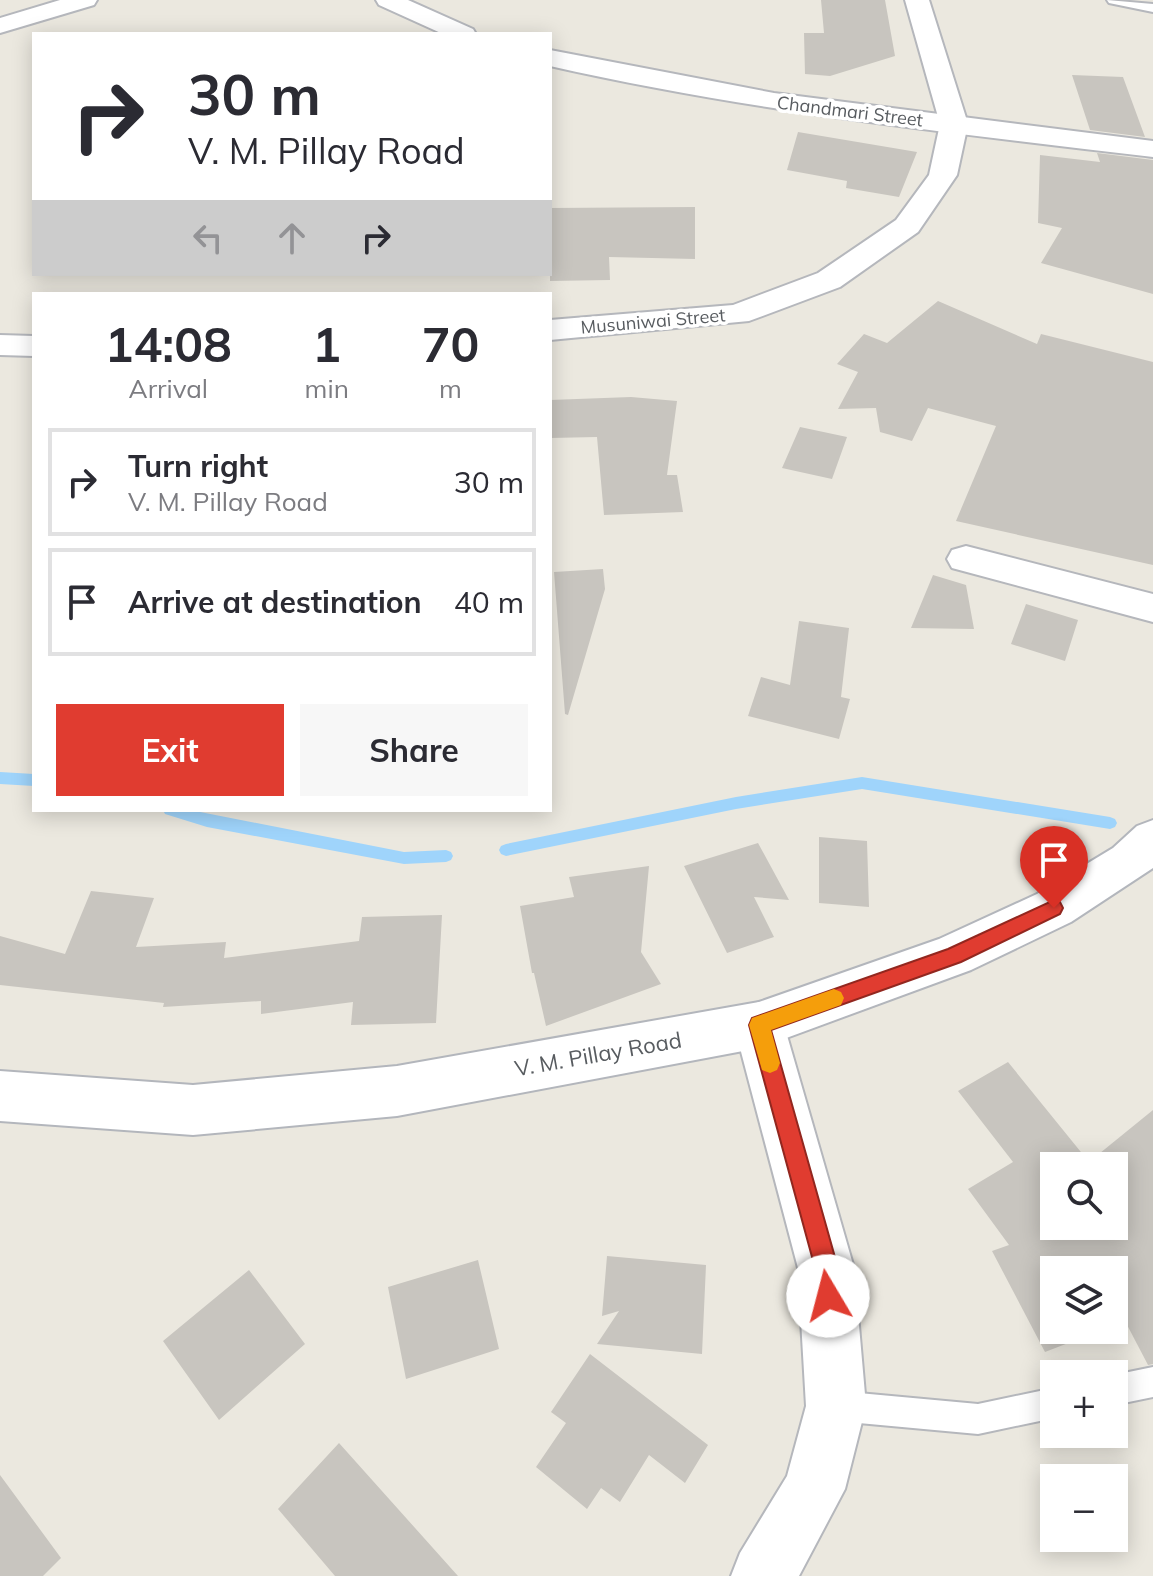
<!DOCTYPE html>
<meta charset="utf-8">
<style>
:root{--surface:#fff;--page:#f7f7f7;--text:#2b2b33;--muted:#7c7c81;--line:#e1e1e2;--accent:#e03c30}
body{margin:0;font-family:Mulish,sans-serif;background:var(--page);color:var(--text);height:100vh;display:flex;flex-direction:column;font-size:30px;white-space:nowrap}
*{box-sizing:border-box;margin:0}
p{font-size:26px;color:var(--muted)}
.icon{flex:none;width:44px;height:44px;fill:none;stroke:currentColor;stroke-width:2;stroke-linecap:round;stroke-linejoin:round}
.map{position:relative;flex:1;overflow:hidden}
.panel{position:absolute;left:32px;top:292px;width:520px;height:520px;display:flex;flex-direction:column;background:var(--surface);border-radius:0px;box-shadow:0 4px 20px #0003}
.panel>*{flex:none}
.guide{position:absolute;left:32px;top:32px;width:520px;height:244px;border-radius:0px;box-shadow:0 4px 20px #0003;background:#fff;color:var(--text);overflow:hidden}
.controls{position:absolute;left:1040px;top:1152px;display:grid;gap:16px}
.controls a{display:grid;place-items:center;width:88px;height:88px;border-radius:0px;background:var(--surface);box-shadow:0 4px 20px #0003;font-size:40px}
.pin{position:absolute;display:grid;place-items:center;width:68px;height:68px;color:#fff;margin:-82px -34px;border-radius:50% 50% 50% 0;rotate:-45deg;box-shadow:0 0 8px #0007}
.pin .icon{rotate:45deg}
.me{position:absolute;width:88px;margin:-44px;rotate:352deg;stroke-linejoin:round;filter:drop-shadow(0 0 6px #0008)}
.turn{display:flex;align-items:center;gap:28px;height:168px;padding:0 24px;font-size:36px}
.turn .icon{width:104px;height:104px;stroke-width:2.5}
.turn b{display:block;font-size:56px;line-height:68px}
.lanes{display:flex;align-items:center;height:76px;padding:0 24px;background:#0003;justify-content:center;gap:40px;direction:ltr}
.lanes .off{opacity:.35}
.eta{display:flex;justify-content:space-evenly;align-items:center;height:136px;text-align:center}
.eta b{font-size:48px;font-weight:700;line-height:56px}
.primary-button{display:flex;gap:16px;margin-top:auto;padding:16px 24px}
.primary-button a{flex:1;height:92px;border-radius:0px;background:var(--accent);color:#fff;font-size:32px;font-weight:700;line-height:92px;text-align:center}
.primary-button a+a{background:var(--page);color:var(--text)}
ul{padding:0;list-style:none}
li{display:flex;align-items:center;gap:24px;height:108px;margin:0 16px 12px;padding:0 8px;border:4px solid var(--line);border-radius:0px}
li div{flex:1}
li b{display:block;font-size:30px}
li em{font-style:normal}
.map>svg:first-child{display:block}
</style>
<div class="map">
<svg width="1153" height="1576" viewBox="0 0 1153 1576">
<rect width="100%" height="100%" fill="#ebe8df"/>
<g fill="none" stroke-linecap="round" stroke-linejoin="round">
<path fill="#9fd4fb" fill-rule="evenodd" d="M0 772 34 774V786L0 784Z
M862 777 1110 817 1115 819 1117 823 1115 827 1110 829 862 789 736 809 506 856 501 854 499 850 501 846 506 844 736 797Z
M163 810H190L404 852 446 850 451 852 453 856 451 860 446 862 404 864 207 827 165 814Z"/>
</g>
<path fill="#c8c5bf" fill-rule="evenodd" d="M821 0H885L895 56 830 76 805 74 804 33H824Z
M1072 75 1123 77 1145 137 1090 130Z
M798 132 917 152 899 197 846 188 847 181 787 170Z
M1097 153 1153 160V294L1041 263 1062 228 1038 223 1040 155 1100 162Z
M695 207V259L609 257 610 280 550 281V208Z
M938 301 1037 344 1041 334 1153 362V565L956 521 996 426 928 408 912 441 880 432 876 408 838 409 858 372 837 364 864 334 887 343Z
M631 397 677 401 667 475H677L683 512 604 515 597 437 550 438V400Z
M800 427 847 437 832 479 782 468Z
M603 569 605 589 568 715 565 714 554 572Z
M933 575 966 585 974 629 911 628Z
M1026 604 1078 620 1065 661 1011 644Z
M799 621 849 628 841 697 850 699 839 739 748 716 761 677 790 685Z
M819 837 867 841 869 907 819 903Z
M758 843 789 900 754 897 774 937 727 953 684 866Z
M649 866 641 952 661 984 546 1026 534 973H532L520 906 574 897 569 877Z
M91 891 154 898 136 947 226 942 224 958 359 941 362 917 442 915 436 1023 351 1025 353 1002 261 1014V1001L163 1007 164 1003 0 985V936L65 954Z
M1008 1062 1089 1162 1153 1110V1364L1148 1365 1125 1321 1114 1325V1270H1054V1330H1102L1045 1352 992 1251 1009 1245 968 1189 1013 1162 958 1091ZM1054 1166H1114V1226H1054Z
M607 1256 706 1265 702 1354 597 1344 619 1311 602 1316Z
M478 1260 499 1349 406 1379 388 1287Z
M249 1270 305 1344 219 1420 163 1341Z
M590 1354 708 1445 685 1483 649 1455 620 1502 601 1488 587 1509 536 1467 566 1423 551 1412Z
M339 1443 458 1576H335L278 1509Z
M0 1475 61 1558 43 1576H0Z"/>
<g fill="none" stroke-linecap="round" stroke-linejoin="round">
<defs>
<path id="service" d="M1107 0 1153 4V12L1109 3Z
M1153 1367V1397L1114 1405V1375Z
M1054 1388V1418L978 1434 837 1421 826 1417 822 1406 826 1395 837 1391 978 1404Z"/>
<path id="minor" d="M60 0H97L94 5 0 33V18Z
M905 0H929L968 124 957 175 918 232 840 287 749 321 550 340V320L733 305 818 273 896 220 929 175 940 124Z
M0 335 34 336V356L0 355Z
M966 546 1153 594V622L952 568 947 559 952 550Z
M759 1002 777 1009 784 1025 854 1268 866 1406 845 1489 799 1576H731L740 1553 787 1476 806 1406 798 1268 734 1025 741 1009Z"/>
<path id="tertiary" d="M376 0H408L473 29 476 34H443L379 5Z
M550 50 774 93 1153 141V157C951 133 749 111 550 66Z"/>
<path id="secondary" d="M1153 820V868L1071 922 971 970 759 1048 397 1116 193 1135 0 1121V1071L193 1085 397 1066 759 1002 939 939 1037 894 1113 848 1137 826Z"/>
</defs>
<use href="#service" stroke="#b5b7bc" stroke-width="4"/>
<use href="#minor" stroke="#b5b7bc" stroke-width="4"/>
<use href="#tertiary" stroke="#b5b7bc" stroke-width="4"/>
<use href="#secondary" stroke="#b3b6bc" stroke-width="4"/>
<use href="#service" fill="#fff" fill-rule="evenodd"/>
<use href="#minor" fill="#fff" fill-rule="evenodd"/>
<use href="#tertiary" fill="#fff" fill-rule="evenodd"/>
<use href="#secondary" fill="#fff" fill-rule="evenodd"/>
</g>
<path fill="#e03c30" stroke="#92271f" stroke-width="2" d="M1054 900 1060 902 1063 908 1060 914 961 962 771 1030 838 1268 840 1296 837 1304 828 1307 820 1304 815 1268 749 1025 752 1018 948 949Z"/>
<path fill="#f59e0b" d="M834 989 841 992 844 998 841 1005 771 1030 780 1063 777 1070 770 1073 762 1070 749 1025 752 1018Z"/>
<g text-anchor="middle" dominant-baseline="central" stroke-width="7" stroke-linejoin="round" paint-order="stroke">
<g font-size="18" fill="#585c60" stroke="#fff">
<text transform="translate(850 111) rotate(7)">Chandmari Street</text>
<text transform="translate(653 321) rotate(-5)">Musuniwai Street</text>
</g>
<g font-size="22" fill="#585c60" stroke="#fff">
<text transform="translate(598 1054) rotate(-10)">V. M. Pillay Road</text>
</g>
</g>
</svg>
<div class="controls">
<a><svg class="icon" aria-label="search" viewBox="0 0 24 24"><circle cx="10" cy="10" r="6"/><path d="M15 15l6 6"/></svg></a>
<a><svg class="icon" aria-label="layers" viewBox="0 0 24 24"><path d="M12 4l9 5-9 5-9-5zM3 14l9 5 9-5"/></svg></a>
<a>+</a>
<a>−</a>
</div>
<div class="pin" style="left:1054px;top:908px;background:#d93025"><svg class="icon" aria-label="arrive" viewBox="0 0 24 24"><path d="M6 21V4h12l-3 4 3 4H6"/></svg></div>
<svg class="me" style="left:828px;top:1296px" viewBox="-20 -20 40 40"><circle r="19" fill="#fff"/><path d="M0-13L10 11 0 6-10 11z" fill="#e03c30"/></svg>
<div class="guide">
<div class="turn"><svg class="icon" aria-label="right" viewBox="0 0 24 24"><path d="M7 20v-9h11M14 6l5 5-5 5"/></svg><div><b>30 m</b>V. M. Pillay Road</div></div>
<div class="lanes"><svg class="icon off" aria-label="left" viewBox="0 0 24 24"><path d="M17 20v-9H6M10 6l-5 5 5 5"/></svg><svg class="icon off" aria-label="ahead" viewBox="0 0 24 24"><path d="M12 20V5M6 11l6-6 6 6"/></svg><svg class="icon" aria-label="right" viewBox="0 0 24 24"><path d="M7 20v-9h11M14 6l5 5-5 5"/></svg></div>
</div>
<section class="panel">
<div class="eta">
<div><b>14:08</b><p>Arrival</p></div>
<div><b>1</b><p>min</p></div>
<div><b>70</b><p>m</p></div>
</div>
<ul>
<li><svg class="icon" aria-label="right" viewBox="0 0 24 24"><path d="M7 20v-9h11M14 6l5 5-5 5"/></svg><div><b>Turn right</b><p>V. M. Pillay Road</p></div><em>30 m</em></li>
<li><svg class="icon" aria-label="arrive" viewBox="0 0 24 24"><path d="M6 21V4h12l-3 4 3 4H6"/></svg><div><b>Arrive at destination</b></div><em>40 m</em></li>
</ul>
<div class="primary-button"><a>Exit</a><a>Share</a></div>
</section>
</div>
